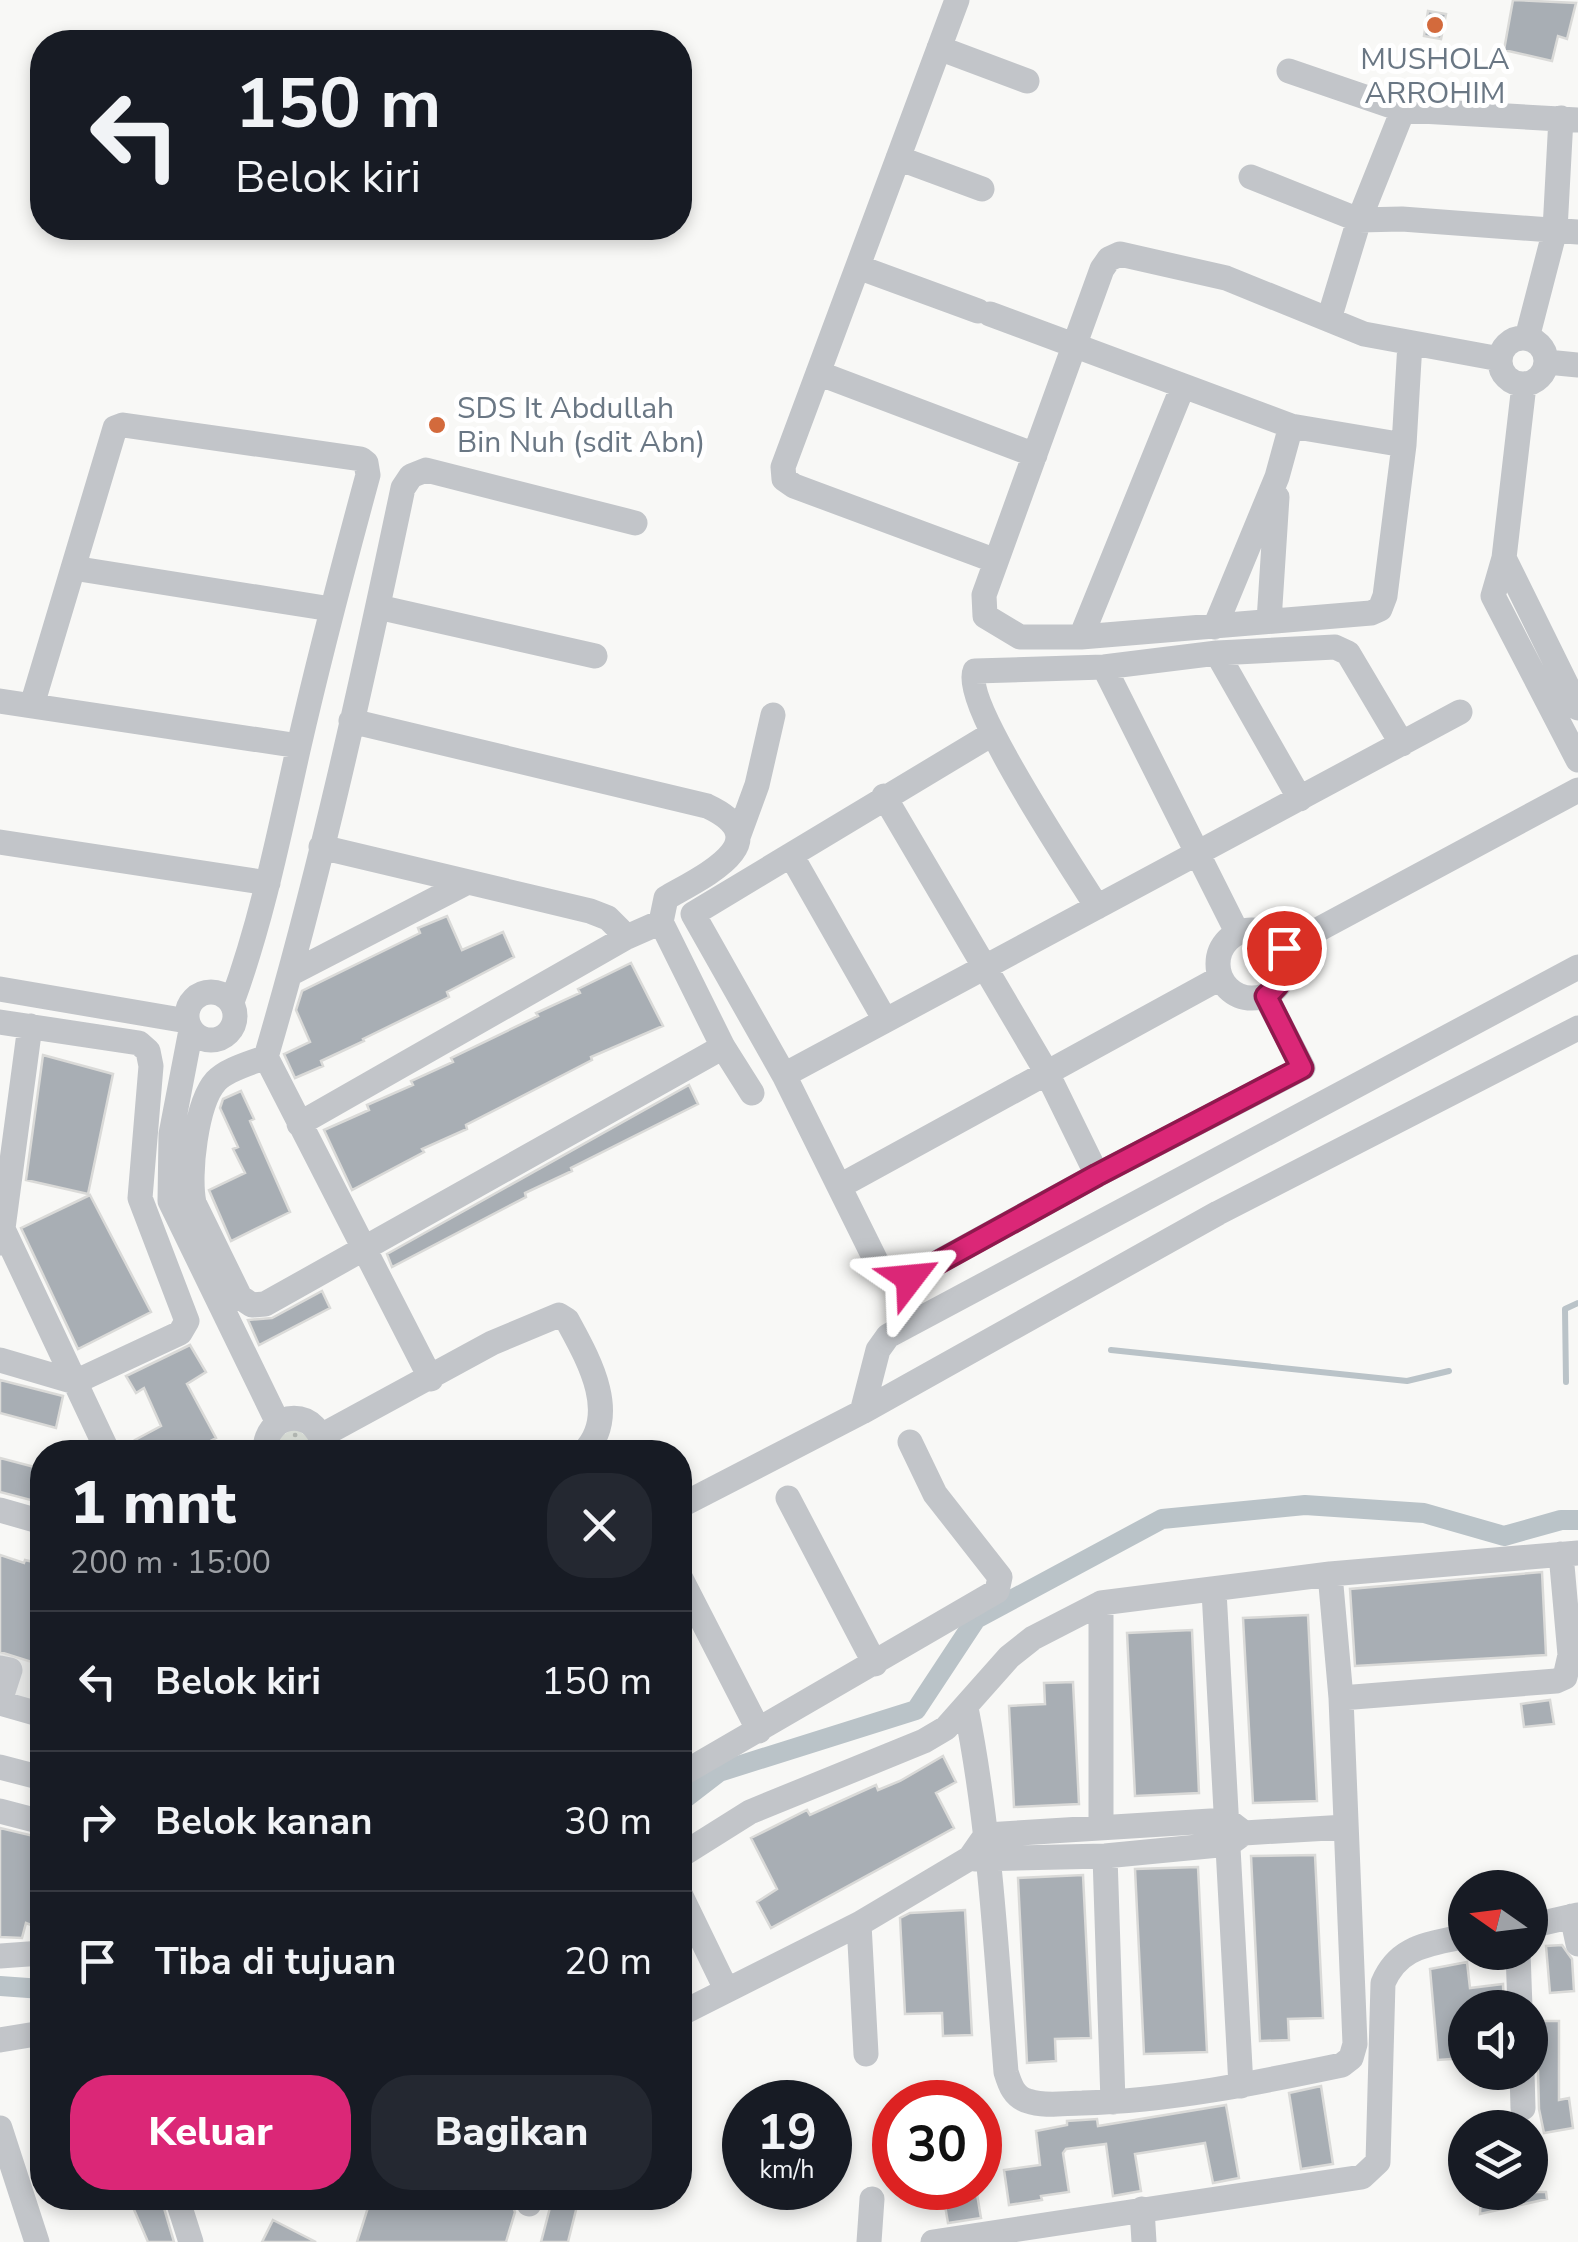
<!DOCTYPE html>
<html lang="id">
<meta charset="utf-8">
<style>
:root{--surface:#171b24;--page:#242831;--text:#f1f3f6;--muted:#9ea1a6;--line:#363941;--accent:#db2777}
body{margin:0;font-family:"Nunito Sans",sans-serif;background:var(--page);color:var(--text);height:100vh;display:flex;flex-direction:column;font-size:38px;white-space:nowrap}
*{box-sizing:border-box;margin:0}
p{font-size:32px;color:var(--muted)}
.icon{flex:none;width:55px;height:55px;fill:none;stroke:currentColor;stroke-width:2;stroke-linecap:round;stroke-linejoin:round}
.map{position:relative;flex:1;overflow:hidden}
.sheet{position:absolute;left:30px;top:1440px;width:662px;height:770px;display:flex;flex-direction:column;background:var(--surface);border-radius:40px;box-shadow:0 5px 15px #0003}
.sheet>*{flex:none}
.hud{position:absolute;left:30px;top:30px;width:662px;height:210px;border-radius:40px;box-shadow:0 5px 15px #0003;background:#171b24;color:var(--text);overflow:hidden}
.needle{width:65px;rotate:284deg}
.buttons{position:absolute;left:1448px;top:1870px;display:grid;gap:20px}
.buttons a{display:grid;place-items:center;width:100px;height:100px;border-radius:50%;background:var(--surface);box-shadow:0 5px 15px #0003;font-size:50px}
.speed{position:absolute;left:722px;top:2080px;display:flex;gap:20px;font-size:50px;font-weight:700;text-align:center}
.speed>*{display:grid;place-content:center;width:130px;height:130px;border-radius:50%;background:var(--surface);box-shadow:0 5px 15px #0003;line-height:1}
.speed small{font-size:25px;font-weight:400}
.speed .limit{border:15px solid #d22;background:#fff;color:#111}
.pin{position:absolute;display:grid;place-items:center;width:85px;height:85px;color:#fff;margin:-42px;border:5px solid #fff;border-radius:50%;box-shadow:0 2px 10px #0007}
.me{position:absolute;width:110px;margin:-55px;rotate:61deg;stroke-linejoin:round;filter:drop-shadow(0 0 8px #0008)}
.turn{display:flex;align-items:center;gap:35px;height:210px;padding:0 40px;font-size:45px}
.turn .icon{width:130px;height:130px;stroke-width:2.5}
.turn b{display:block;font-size:70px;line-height:85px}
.round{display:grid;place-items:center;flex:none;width:105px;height:105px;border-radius:40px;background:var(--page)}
.headline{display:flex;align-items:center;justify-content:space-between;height:170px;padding:0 40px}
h1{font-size:60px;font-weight:800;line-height:75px}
.primary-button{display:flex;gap:20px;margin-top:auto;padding:20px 40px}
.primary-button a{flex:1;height:115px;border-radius:40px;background:var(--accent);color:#fff;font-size:40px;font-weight:800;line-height:115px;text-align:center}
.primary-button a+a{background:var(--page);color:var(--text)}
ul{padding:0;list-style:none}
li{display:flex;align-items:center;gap:30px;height:140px;padding:0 40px;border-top:2px solid var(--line)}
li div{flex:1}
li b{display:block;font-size:38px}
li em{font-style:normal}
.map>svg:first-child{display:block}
</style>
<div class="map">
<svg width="1578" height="2242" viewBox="0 0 1578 2242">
<defs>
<pattern id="green-dots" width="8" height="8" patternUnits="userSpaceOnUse" patternTransform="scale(2.5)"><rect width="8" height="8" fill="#d8ddd6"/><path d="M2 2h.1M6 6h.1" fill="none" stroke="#b3b8b3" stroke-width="1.8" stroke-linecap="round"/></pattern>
</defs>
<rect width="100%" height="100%" fill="#f8f8f6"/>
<path fill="#e6e7e6" d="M0 1597 42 1608 40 1706 0 1695Z"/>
<path fill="url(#green-dots)" d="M295 1428 310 1439 311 1452H274V1440Z"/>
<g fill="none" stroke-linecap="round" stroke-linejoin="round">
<path stroke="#bac3c8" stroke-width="6" d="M1111 1350 1407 1381 1449 1371
M1566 1382 1565 1309 1578 1303"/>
<path stroke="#bac3c8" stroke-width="20" d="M680 1802 719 1772 916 1710 976 1619 1162 1519 1305 1505 1424 1513 1504 1536 1561 1520H1578
M0 1986 42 1989"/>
</g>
<path fill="#a8aeb4" stroke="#dadad8" stroke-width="2.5" d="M1513 0 1576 3 1567 39 1558 36 1552 61 1504 50Z
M1428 11 1446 14 1441 39 1424 36Z
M447 916 462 950 503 932 514 957 447 992 449 997 363 1039 364 1041 321 1061 323 1066 295 1078 284 1054 310 1042 296 1010 302 991 420 933 418 928Z
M631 963 663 1026 591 1057 592 1060 466 1125 467 1129 422 1149 424 1152 352 1190 324 1130 369 1110 367 1105 413 1085 411 1081 453 1062 451 1058 538 1016 536 1013 580 993 578 989Z
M43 1055 113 1074 88 1194 26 1180Z
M689 1085 698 1104 571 1168 572 1171 525 1193 526 1197 392 1267 387 1254Z
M241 1091 254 1119 250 1121 290 1212 231 1241 209 1190 245 1173 233 1149 238 1147 220 1108 223 1099Z
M90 1195 151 1312 78 1349 21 1228Z
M322 1291 330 1308 259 1345 248 1320 272 1318Z
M190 1345 206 1372 187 1384 216 1438 190 1452H142L135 1440 161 1426 144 1388 136 1393 126 1376Z
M0 1380 63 1396 56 1428 0 1413Z
M0 1458 42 1469V1503L0 1492Z
M0 1555 24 1563 25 1560 42 1564V1648L38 1664 0 1652Z
M1542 1572 1546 1655 1355 1666 1350 1589Z
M1308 1615 1317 1801 1253 1803 1243 1618Z
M1192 1630 1199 1793 1135 1796 1127 1633Z
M1073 1682 1079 1804 1014 1807 1009 1706 1045 1704 1044 1683Z
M1550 1700 1554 1724 1524 1727 1521 1704Z
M943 1756 956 1782 936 1793 954 1828 771 1928 757 1902 777 1889 751 1838 807 1810 810 1815 876 1785 878 1790 900 1781Z
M0 1828 42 1838V1908L36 1927 26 1923 22 1938 0 1937Z
M1315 1855 1323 2018 1288 2019 1289 2040 1260 2041 1251 1856Z
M1198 1867 1207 2052 1144 2054 1135 1869Z
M1083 1875 1091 2038 1055 2039 1056 2061 1027 2063 1018 1878Z
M965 1910 972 2035 943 2036 942 2013 905 2014 900 1918 910 1913Z
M1562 1945 1572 1959 1574 1991 1550 1993 1546 1946Z
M1467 1962 1470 1988 1503 1984 1504 2008H1465V2058L1438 2060 1430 1969Z
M1530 2021H1559V2100L1569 2098 1573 2128 1544 2133 1539 2109 1538 2071 1533 2061 1534 2052H1530Z
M1321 2086 1333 2164 1301 2169 1289 2093Z
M1226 2105 1239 2178 1213 2183 1205 2143 1135 2154 1141 2191 1113 2196 1106 2144 1066 2149 1063 2153 1069 2192 1041 2196 1042 2200 1009 2205 1004 2170 1040 2165 1036 2131 1067 2125V2121L1097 2119 1098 2126Z
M942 2188H976L981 2218 948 2223Z
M1481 2192H1546L1547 2199 1480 2214Z
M129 2198H161L174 2242H148Z
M371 2198H495L511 2202 515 2212 506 2242H357Z
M552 2200 577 2206 568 2242H541Z
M273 2220 316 2242H262Z"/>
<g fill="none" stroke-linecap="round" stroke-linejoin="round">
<path stroke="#c2c5c9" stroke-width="25" d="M957 0 783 467 784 479 794 486 996 561
M939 48 1027 81
M1289 71 1403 110 1578 120
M898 158 982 189
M1251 177 1359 220 1402 219 1578 232
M858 267 978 311
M990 314 1291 426 1404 445
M1329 319 1359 220 1403 110
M1500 361a23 23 0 1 1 46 0a23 23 0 1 1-46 0Z
M1527 338 1555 230 1561 118
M1410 343 1404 445 1385 596 1380 609 1371 613 1081 637H1020L985 616 984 595 1102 269 1109 259 1120 254 1226 278 1364 334 1500 359
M1547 362 1578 365
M818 373 1035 455
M1524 385 1504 558 1493 596 1578 760
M1504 558 1578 708
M73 568 331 609
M378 607 595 656
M1269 621 1277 497
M1215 627 1277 477 1291 426
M1081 637 1183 386
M1217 653 1300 799
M1104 667 1237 932
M0 701 299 746
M32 705 115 428 123 425 361 459 366 463 368 475C343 567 319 658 298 750 279 835 262 920 232 1002
M351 721 707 806C782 841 702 877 666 898L661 922 723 1047 752 1093
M992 734 693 914 784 1075 879 1267C889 1277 896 1279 909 1278L1097 1175 1303 1068 1266 997
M884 796 1047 1073 1097 1175
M738 837 757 785 773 715
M0 842 268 883
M321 847 590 911 608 918 627 937
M791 855 885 1020
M1097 907C1075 871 961 702 975 671L1104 667 1217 653 1335 647 1348 653 1402 744
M1218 964a34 34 0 1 1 68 0a34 34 0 1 1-68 0Z
M1284 948 1578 790
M290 974 466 883
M0 989 187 1021
M187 1016a24 24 0 1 1 48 0a24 24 0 1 1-48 0Z
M0 1022 139 1043 148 1051 151 1066 140 1198 187 1321 180 1333 75 1382 0 1360
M191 1030 171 1134 170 1201 278 1423
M266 1057C251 1063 227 1069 216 1081 196 1103 188 1175 194 1203L240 1297 252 1305 265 1304 723 1047
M784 1075 1460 712
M299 1124 627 937 661 922
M840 1186 1220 978
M3 1229 108 1452
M1 1243 30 1026
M431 1379 266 1057C321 870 363 678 403 488L411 476 426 470 635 523
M862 1412 878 1350 888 1336 1578 967
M321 1436 492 1343 559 1315 567 1320C587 1357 621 1414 584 1452
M265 1452C265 1407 323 1407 323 1452
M788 1498 875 1664
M680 1506 862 1412 1218 1213 1578 1028
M0 1510 42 1522
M680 1577 759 1731
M1214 1591 1241 2086
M1101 1603V1826
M0 1668 10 1670 0 1701
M1341 1698 1556 1681 1565 1677 1570 1655 1561 1554
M0 1703 42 1715
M966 1708C990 1828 996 1950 1006 2072 1010 2085 1014 2097 1028 2101 1044 2107 1065 2103 1082 2103 1170 2101 1256 2083 1342 2065L1351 2058 1355 2044 1341 1698 1330 1574
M0 1767 42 1778
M680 1775 997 1591 1000 1577 935 1494 910 1442
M0 1811 42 1822
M680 1856 750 1812 924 1741 946 1728 1009 1657 1033 1638 1101 1603 1330 1574 1578 1553
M1105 1856 1113 2102
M975 1859 1105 1856 1229 1844 1244 1833 1346 1827
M680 1894 726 1989
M1572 1916 1578 1944
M859 1924 866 2054
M1530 1926 1578 1915
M1518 1952 1520 2008
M0 1956 42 1953
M680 2014 859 1924 970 1858 986 1835 1227 1820 1244 1833
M0 2040 42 2033
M1522 2072 1523 2108
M0 2128 37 2242
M177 2198 191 2242
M526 2198 529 2204
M1142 2209 1144 2242
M869 2242 872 2199
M933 2242 1362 2177 1378 2162 1383 1983C1399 1945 1429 1945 1465 1936"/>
</g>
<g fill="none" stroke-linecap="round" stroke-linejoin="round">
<defs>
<path id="route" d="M910 1278 1097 1175 1302 1068 1266 996C1284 982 1288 970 1284 948"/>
</defs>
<use href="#route" stroke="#8e194d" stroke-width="25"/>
<use href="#route" stroke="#db2777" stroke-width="18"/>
</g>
<g fill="#d36a3c" stroke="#fff" stroke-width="4">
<circle cx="1435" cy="25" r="10"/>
<circle cx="437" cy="425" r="10"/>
</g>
<g text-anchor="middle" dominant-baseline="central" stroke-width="10" stroke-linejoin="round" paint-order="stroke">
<g font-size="30" fill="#6a7784" stroke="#fff">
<text x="1435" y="59">MUSHOLA<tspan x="1435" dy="34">ARROHIM</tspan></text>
<text x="457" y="408" text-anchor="start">SDS It Abdullah<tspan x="457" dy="34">Bin Nuh (sdit Abn)</tspan></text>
</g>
</g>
</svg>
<div class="buttons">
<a><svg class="needle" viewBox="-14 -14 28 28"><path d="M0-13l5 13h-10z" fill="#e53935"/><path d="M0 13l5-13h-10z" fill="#9ea1a6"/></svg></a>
<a><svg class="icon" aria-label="sound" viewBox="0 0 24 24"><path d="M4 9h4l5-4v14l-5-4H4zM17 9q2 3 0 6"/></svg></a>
<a><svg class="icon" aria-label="layers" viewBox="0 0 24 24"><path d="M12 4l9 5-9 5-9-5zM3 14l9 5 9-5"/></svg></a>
</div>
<div class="speed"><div>19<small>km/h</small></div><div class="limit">30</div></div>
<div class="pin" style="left:1284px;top:948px;background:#d93025"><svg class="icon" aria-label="arrive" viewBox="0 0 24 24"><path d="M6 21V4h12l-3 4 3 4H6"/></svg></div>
<svg class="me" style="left:910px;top:1278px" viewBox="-20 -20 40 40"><path d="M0-17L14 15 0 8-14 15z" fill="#db2777" stroke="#fff" stroke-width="4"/></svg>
<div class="hud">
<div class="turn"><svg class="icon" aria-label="left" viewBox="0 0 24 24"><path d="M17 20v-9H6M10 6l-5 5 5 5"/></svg><div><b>150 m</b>Belok kiri</div></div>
</div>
<section class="sheet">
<div class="headline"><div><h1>1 mnt</h1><p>200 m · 15:00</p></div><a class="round"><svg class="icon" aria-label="close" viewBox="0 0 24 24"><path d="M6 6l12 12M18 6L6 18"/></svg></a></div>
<ul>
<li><svg class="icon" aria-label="left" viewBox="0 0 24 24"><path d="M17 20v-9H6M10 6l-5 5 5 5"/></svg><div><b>Belok kiri</b></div><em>150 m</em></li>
<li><svg class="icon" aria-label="right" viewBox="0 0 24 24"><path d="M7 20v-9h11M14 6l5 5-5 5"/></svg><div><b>Belok kanan</b></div><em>30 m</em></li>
<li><svg class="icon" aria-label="arrive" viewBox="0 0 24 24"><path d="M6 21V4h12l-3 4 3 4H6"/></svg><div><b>Tiba di tujuan</b></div><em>20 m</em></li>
</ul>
<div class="primary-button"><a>Keluar</a><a>Bagikan</a></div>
</section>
</div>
